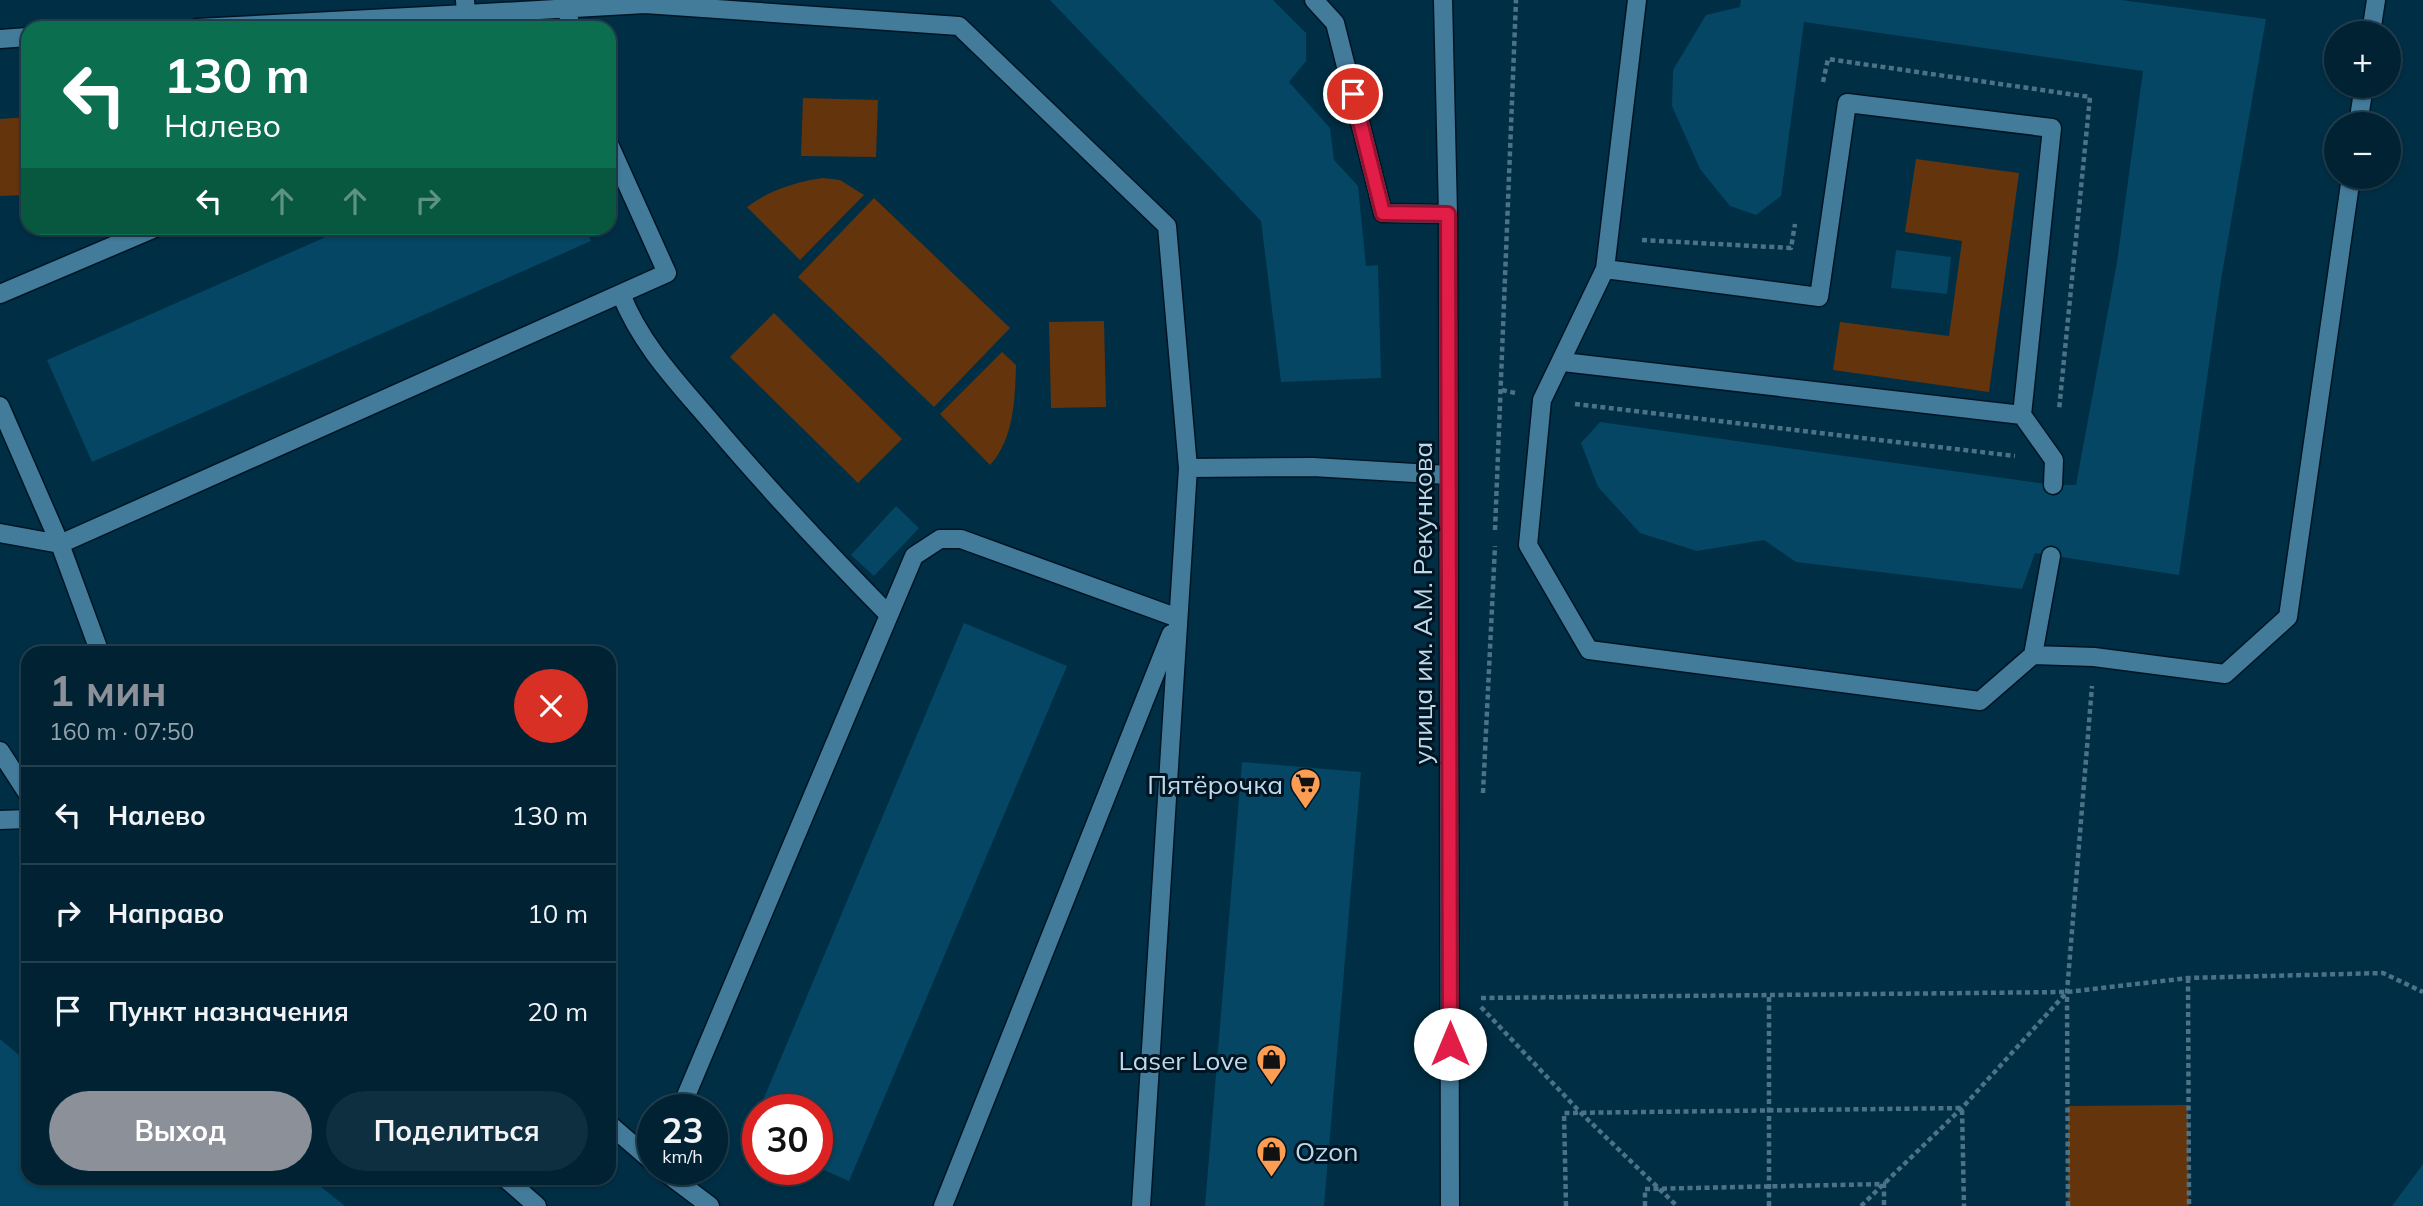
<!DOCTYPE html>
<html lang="ru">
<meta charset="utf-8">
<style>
:root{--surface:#023;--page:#0e2f3f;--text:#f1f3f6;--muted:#95a4ac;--line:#223f4e;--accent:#8c9099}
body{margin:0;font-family:Mulish,sans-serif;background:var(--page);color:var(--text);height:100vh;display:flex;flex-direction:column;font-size:26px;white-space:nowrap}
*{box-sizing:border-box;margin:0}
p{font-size:23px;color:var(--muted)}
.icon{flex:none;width:38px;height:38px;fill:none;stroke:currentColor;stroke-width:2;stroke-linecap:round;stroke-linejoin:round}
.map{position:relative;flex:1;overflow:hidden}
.panel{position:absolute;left:21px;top:646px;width:595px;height:539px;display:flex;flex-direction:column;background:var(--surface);border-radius:21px;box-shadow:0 2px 5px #0004,0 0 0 2px var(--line)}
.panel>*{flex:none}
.guide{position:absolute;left:21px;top:21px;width:595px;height:214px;border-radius:21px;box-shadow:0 2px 5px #0004,0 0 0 2px var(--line);background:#0b6e4f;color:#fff;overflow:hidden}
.tools{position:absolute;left:2324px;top:21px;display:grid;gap:14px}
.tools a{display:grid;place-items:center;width:77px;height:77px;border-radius:50%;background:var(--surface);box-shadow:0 2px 5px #0004,0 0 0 2px var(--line);font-size:35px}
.speed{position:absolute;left:637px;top:1094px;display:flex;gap:14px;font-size:35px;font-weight:700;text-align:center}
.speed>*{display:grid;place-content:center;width:91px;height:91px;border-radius:50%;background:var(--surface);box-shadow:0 2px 5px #0004,0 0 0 2px var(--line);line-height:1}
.speed small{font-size:18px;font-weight:400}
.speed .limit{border:10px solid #d22;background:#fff;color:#111}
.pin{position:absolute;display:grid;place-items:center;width:60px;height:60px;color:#fff;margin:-30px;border:4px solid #fff;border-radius:50%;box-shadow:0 2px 7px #0007}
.me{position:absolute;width:77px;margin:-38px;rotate:0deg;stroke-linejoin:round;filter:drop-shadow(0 0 5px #0008)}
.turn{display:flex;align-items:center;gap:24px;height:147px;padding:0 28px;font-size:32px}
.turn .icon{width:91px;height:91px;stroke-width:2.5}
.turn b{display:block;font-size:49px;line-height:60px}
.lanes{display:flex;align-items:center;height:66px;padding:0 28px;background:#0003;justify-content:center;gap:35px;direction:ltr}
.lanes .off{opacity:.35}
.round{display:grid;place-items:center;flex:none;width:74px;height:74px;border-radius:37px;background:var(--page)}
.head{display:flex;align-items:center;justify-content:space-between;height:119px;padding:0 28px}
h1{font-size:42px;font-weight:700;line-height:52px;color:var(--accent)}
.primary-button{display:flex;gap:14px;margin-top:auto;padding:14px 28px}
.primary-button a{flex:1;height:80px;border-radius:42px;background:var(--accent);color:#fff;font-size:28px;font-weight:700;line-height:80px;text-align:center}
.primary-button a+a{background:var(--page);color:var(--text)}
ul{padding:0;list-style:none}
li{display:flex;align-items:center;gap:21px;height:98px;padding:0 28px;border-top:2px solid var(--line)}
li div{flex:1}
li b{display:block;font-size:26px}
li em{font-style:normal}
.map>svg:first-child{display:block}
</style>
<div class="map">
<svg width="2423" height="1206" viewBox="0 0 2423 1206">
<rect width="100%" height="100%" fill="#002e44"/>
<path fill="#64340c" d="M803 98 878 100 876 157 801 156Z
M28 117V195L0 196V119Z
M1916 159 2019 173 1989 392 1833 370 1840 322 1949 336 1962 241 1905 232Z
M823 178 840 180 864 195 800 260 747 207C770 190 795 182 823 178Z
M874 198 1010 328 934 407 798 277Z
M774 313 902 439 858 483 730 357Z
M1104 321 1106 407 1051 408 1049 322Z
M1002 352 1016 365C1015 399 1014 439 990 465L940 414Z
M2188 1105 2189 1206H2068V1106Z"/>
<path fill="#044663" d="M1050 0H1273L1306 33V61L1289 82 1330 128 1334 160 1358 186 1366 266 1378 265 1381 378 1281 382 1261 221Z
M1741 0H2121L2266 19 2221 280 2179 575 2035 553 2022 589 1796 562 1764 540 1697 551 1640 533 1598 487 1581 443 1600 422 2053 485H2076L2117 262 2143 71 1804 22 1781 196 1756 215 1730 206 1700 169 1672 106 1673 70 1706 15 1740 7Z
M346 228H585L591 241 92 462 47 360Z
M1896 250 1951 257 1947 294 1891 288Z
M896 506 919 528 874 576 851 555Z
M964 623 1067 666 849 1181 817 1167V1110H759Z
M1242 762 1361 772 1324 1206H1205Z
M0 1039 19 1055 28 1044V1178H310L345 1206H0Z
M758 1112V1142L747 1137Z
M2423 1164V1206H2392Z"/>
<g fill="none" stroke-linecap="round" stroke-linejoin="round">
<defs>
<path id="service" d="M1314 0 1335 23 1383 213 1448 214
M1637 0 1605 269 1542 400 1528 545 1589 650 1980 701 2033 655 2094 657 2225 674 2288 617 2351 177
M466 14 645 4 959 26 1167 226 1188 468 1313 467 1448 475
M197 28 466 14 465 0
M568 28 570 6
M2371 33 2376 0
M0 39 28 37
M2358 124 2364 86
M0 294 155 228
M621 294C641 345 678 383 713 424 769 490 827 552 888 614
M1563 362 2022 415 2052 128 1847 103 1819 297 1605 269
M0 406 60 544 667 273 609 144
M2022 415 2054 460 2053 485
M0 533 60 544 100 653
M2033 655 2051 556
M0 751 28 794
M0 820 28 819
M680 1110 914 556 940 539H961L1178 618
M609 1124 653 1162
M661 1169 710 1206
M505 1178 537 1206
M943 1206 1171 634
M1141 1206 1188 468"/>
<path id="minor" d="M1443 0 1448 214 1450 1206"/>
</defs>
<use href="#service" stroke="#001524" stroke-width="21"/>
<use href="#minor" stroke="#001524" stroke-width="21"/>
<path stroke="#4b7286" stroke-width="4.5" stroke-dasharray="5 3.5" stroke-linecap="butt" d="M1823 82 1828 59 2090 97 2059 410
M1642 240 1791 248 1795 224
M1502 390 1515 393
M1575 404 2015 456
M1495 530 1516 0
M1483 793 1495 546
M2188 978 2189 1206
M1481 998 2067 992 2188 978 2383 973 2423 992
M1481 1007 1581 1113 1677 1206
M1566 1206 1564 1113 1962 1108 1964 1206
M1645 1206V1189L1884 1184V1206
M1769 1206V997
M1861 1206 1962 1108 2067 992
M2068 1206 2067 992 2092 686"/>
<use href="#service" stroke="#437b9b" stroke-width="18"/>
<use href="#minor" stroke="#437b9b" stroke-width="18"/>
</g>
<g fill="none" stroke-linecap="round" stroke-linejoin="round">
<defs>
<path id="route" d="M1353 94 1383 213 1448 214 1450 1044"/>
</defs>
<use href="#route" stroke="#92132f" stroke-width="18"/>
<use href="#route" stroke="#e11d48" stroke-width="12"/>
</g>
<defs>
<symbol id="supermarket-pin" viewBox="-11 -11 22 30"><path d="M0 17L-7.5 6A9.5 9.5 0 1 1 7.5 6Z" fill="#fd9d54" stroke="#001521"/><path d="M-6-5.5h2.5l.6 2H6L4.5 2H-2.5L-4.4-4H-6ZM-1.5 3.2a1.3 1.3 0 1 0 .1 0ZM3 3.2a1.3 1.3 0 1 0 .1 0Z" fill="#111"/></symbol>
<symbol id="shop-pin" viewBox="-11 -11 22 30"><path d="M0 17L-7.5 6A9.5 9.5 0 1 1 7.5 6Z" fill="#fd9d54" stroke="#001521"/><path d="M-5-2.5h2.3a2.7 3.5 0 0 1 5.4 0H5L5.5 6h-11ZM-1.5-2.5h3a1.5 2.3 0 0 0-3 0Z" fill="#111"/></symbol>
</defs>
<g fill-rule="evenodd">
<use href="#supermarket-pin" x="1288" y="766" width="35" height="47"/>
<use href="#shop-pin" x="1254" y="1042" width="35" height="47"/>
<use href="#shop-pin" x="1254" y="1134" width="35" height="47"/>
</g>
<g text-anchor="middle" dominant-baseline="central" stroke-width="6" stroke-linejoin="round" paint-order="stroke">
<g font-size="26" fill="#bdd9eb" stroke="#001521">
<text transform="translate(1422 603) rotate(-90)">улица им. А.М. Рекункова</text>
</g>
<g font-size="26" fill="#bdd9eb" stroke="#001521" text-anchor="end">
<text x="1283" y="784">Пятёрочка</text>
<text x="1248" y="1060">Laser Love</text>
<text x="1295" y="1151" text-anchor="start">Ozon</text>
</g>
</g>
</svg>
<div class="tools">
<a>+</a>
<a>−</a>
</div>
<div class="speed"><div>23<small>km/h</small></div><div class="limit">30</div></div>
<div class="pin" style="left:1353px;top:94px;background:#d93025"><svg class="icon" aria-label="arrive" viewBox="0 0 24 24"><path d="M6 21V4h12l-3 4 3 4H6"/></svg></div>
<svg class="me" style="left:1450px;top:1044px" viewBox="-20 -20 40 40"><circle r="19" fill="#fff"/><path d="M0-13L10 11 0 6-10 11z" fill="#e11d48"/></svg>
<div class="guide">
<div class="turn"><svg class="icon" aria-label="left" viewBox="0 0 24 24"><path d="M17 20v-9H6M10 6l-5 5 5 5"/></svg><div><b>130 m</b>Налево</div></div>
<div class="lanes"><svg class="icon" aria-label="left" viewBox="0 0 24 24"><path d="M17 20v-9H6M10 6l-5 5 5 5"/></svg><svg class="icon off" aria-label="ahead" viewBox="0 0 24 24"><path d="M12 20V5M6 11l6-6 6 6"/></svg><svg class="icon off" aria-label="ahead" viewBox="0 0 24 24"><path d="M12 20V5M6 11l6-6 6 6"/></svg><svg class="icon off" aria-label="right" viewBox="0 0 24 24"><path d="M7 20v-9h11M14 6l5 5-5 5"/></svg></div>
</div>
<section class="panel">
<div class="head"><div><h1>1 мин</h1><p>160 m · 07:50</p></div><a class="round" style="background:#d93025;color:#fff"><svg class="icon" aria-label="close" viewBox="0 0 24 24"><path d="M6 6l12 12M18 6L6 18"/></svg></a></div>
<ul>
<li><svg class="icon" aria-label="left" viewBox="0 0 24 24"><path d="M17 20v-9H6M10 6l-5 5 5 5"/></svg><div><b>Налево</b></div><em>130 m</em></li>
<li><svg class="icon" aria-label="right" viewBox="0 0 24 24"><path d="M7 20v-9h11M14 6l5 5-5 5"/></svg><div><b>Направо</b></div><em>10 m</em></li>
<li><svg class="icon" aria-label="arrive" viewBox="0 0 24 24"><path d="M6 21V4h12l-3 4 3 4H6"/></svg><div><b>Пункт назначения</b></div><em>20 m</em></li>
</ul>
<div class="primary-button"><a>Выход</a><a>Поделиться</a></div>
</section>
</div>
